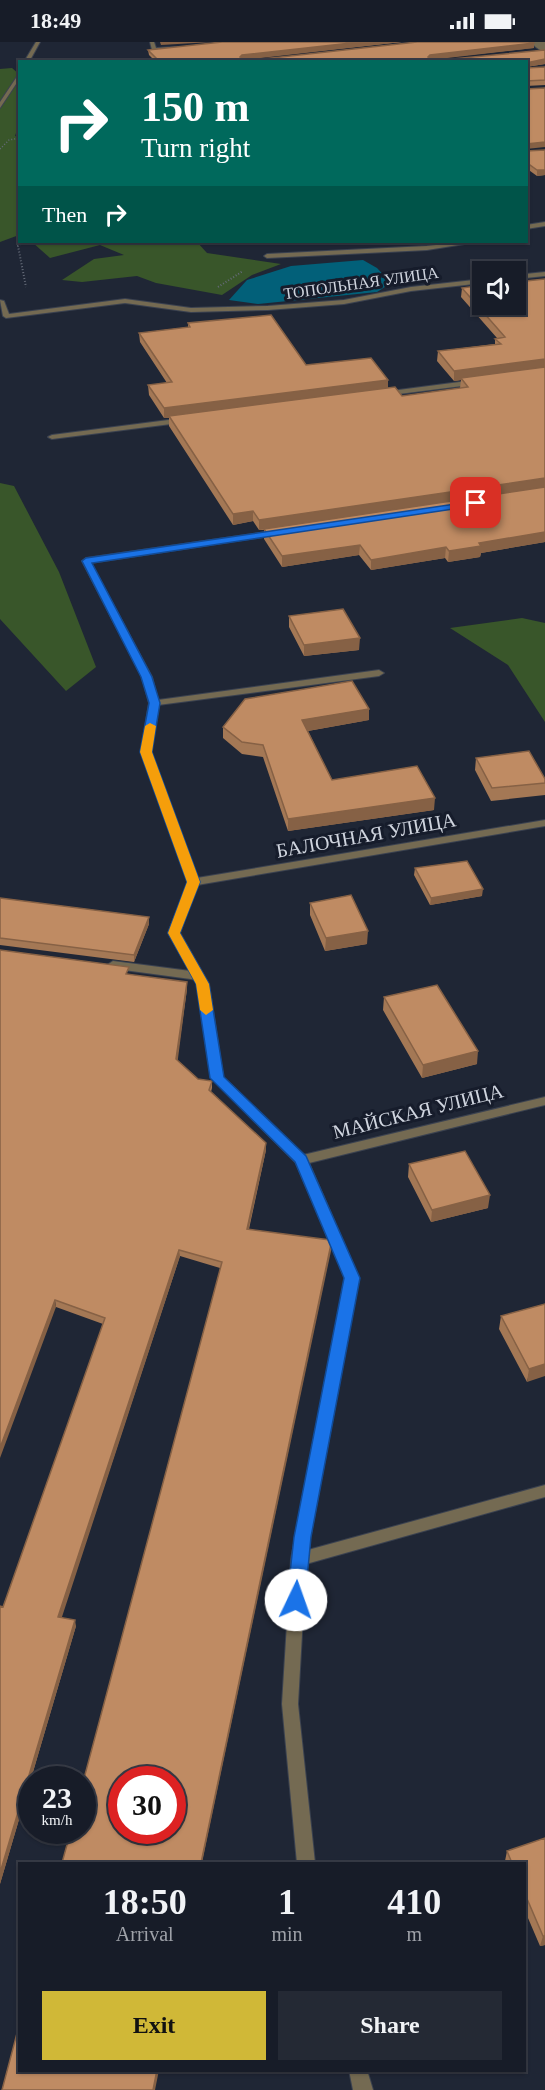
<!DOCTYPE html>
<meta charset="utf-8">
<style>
:root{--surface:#171c28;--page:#242934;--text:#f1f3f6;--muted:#9ea1a8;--line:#363a45;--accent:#d0b837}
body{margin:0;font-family:"Times New Roman",serif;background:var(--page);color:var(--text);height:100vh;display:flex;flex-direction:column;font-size:22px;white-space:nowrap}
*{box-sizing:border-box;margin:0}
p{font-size:20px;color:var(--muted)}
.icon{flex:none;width:33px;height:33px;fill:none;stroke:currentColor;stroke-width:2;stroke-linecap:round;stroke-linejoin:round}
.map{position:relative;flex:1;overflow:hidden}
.drawer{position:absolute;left:18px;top:1820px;width:508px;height:210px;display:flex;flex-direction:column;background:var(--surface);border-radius:0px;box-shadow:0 2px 4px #0004,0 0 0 2px var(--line)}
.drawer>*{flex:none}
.banner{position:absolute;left:18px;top:18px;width:510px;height:183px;border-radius:0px;box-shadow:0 2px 4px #0004,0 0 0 2px var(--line);background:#00695c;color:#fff;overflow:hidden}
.buttons{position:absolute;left:472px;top:219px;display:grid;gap:12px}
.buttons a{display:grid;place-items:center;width:54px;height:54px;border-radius:0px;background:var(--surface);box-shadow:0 2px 4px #0004,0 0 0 2px var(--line);font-size:30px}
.speed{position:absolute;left:18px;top:1724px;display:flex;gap:12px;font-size:30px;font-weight:700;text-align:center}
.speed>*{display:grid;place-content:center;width:78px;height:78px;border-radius:50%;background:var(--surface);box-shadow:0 2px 4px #0004,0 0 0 2px var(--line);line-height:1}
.speed small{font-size:15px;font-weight:400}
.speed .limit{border:9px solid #d22;background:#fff;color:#111}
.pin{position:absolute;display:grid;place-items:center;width:51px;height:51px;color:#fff;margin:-26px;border-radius:12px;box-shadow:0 3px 9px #0006}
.me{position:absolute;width:66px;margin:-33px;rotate:3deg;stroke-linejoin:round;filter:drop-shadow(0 0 4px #0008)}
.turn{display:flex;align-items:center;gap:21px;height:126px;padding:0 24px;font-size:27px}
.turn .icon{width:78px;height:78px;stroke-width:2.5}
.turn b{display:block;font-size:42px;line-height:51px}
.then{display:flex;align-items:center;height:57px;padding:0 24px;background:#0003;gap:12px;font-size:22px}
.eta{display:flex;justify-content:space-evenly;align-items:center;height:102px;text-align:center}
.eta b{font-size:36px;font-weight:700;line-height:42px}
.primary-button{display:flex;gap:12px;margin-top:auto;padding:12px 24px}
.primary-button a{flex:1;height:69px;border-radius:0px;background:var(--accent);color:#111;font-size:24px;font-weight:700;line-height:69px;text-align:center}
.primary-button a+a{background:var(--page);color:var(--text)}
.status{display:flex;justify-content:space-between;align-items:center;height:42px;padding:0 30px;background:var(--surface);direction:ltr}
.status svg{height:16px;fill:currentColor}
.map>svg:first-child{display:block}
</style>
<div class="status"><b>18:49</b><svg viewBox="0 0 49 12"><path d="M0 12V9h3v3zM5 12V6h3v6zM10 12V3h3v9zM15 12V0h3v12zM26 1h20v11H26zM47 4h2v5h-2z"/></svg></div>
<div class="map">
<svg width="545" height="2048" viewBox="0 0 545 2048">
<rect width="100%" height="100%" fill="#1f2635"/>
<path fill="#39562a" d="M12 26 20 33 19 82 15 94 19 95V193L0 200V27Z
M32 200H197L207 211 281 222 252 233 222 253 156 241 137 234 82 240 62 238 94 217 124 213 100 203 50 216Z
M0 441 14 444 59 530 96 625 66 649 0 577Z
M522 576 545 581V680L508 623 450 586Z"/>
<path fill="#026079" d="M363 218 377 226 391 241 377 250 308 257 258 262 229 258 247 238 291 224Z"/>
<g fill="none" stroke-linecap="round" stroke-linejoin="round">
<defs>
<path id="service" d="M36 0H40L29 20H24Z
M150 0H154L156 6 175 5 177 6 154 9 152 8Z
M20 30V36L0 66V60Z
M113 919 198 930 204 934 198 938 109 926 107 923Z"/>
<path id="minor" d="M545 180V184L526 187V183Z
M463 200H477L427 208 267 216 264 214 267 212 427 204Z
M545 230V234L516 237V233Z
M483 237V241L411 249 344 262 268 268 191 270 125 261 6 276 3 274 0 258 4 259 9 272 125 257 191 266 268 264 344 258 411 245Z
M475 338H478V342L383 354 379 352 383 350Z
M184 376 188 378 187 380 52 397 48 395 52 393Z
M280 488 284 490 283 492 91 521 152 635 158 658 379 628 384 631 379 634 158 663 151 710 197 836 545 778V784L197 843 180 891 209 942 223 1035 303 1113 545 1055V1063L309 1121 359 1236 308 1508 545 1443V1455L306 1522 298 1662 315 1821H297L282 1662 291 1517 345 1236 296 1121 211 1036 197 942 168 891 188 840 141 710 149 661 142 635 82 519 86 516Z
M349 2028H367L373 2048H353Z"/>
<path id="tertiary" d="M539 0 545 4"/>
</defs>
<use href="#service" stroke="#3b4250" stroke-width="2"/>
<use href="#minor" stroke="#3b4250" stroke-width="2"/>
<use href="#tertiary" stroke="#3b4250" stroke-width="14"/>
<path stroke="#656b78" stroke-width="1.5" stroke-dasharray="1 2" stroke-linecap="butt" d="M0 107 9 98 20 96"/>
<path stroke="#656b78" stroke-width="2" stroke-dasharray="1 2" stroke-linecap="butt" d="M23 200 18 204 26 245
M218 245 243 229"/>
<use href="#service" fill="#746a52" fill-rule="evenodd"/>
<use href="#minor" fill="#746a52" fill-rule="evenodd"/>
<use href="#tertiary" stroke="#746a52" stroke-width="12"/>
</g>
<path fill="#a47855" d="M222 0H402L244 17 534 6 432 17H452L545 8V22L526 25 153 17 149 13 148 8Z
M545 25V43L526 44 527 26Z
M545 108V133L537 134 526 126V109Z
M545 237V500L481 511 480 515 448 520 445 516 371 528 359 513 282 525 264 497V488H259L253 479 233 483 169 384V376H164L149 353 148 343 167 341 140 300 139 291 188 285V281L306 323 388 346 402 354 460 346 461 338 454 339 437 319 438 309 495 302V297L497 296 461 255 462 246Z
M289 574 359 608 304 614 289 585Z
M369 678 308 689 332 738 434 768 288 789 263 715 242 712 223 696V685Z
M476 716 545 737V753L491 759 475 728Z
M415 826 482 854 430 863 414 833Z
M0 856 149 882 134 920 0 903Z
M310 861 367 902 325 909 310 873Z
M0 908 129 932V933L187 947 177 1018 198 1037 212 1039V1046L211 1050 266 1108 249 1187 331 1209 220 1226 180 1214 61 1575 76 1584 0 1842V1564L3 1565 103 1282 56 1265Z
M384 955 477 1022 422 1036 383 968Z
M409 1122 488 1166 431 1180 408 1135Z
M545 1262 527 1340 499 1287 501 1274Z
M545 1796V1903L540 1904 525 1869V1821H505V1819L507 1809Z"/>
<path fill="#866145" d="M160 0H211L161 3Z
M360 0H402L242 18 240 15 242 13Z
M534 1V6L430 18 428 15 430 13Z
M545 17V22L526 25V21Z
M545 100V105L526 107V102Z
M537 128H545V133L537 134Z
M545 317V327L454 339V329Z
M388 338V347L169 374V376H164V366Z
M545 436V447L259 488V478Z
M253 469V479L233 483V472Z
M545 490V500L481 511 480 515 448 520 449 509 479 501Z
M360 503 359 513 282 525V514Z
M446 505 445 516 371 528V518Z
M360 596 359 608 304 614V603Z
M369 667V678L302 690V678Z
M435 756 434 768 288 789V777Z
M483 847 482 854 430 863 431 856Z
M149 875V882L134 920V913Z
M368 889 367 902 325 909 326 896Z
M187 940V947L177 1024 176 1017Z
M478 1009 477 1022 422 1036 423 1023Z
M266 1101V1108L247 1194V1187Z
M490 1153 488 1166 431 1180 432 1168Z
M331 1202V1209L202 1821H201Z
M179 1208 180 1214 60 1581 58 1575Z
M55 1258 56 1265 0 1416V1406Z
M545 1322V1334L527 1340 529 1327Z
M75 1578 76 1584 0 1842V1831Z
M543 1894H545V1903L540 1904Z
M157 2028H159L155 2048H153Z"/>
<path fill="#bf8b63" stroke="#866145" stroke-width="1.5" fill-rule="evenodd" d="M222 0H360L242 13 240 15 242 17H263L417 0H533L534 1 430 13 428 15 430 17H452L545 8V17L526 21V20H104V17H157L148 8Z
M545 25V38L526 39V26Z
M545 46V100L526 102V47Z
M545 108V128H537L526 120V109Z
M545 237V317L454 329 438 309 501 302 495 297 505 295 462 246 483 243V262H516V240Z
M271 273 306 323 371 316 388 338 164 366 148 343 172 340 139 291 190 285 188 281Z
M545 325V436L259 478 253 469 233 472 169 374 395 345 402 354 468 345 461 336Z
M545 445V490L479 501 481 504 449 509 446 505 371 518 360 503 282 514 264 487Z
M343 567 360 596 304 603 289 574Z
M352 639 369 667 302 678 332 738 417 724 435 756 288 777 263 703 242 700 223 685 245 657Z
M529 709 545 737V741L492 746 476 716Z
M467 819 483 847 431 856 415 826Z
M351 853 368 889 326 896 310 861Z
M0 856 149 875 134 913 0 896Z
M0 908 129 925 126 932 187 940 176 1017 198 1037 212 1039 209 1048 266 1101 247 1187 330 1198 331 1202 201 1821H62L71 1788H82V1744L222 1220 179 1208 58 1575 75 1578 0 1831V1564L3 1565 105 1276 55 1258 0 1406ZM122 1737H172V1788H122Z
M437 943 478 1009 423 1023 384 955Z
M465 1109 490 1153 432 1168 409 1122Z
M545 1262V1322L529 1327 501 1274Z
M545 1796V1894H543L525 1852V1821H512L507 1809Z
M20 1980V2028H157L153 2048H2Z"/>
<path fill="#1a73e8" stroke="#114b97" stroke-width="1.5" d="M476 459 481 461 480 463 92 521 152 635 160 661 152 710 200 840 180 891 209 942 224 1035 306 1114 360 1236 311 1495 305 1558 303 1564 296 1567 290 1564 287 1558 294 1495 344 1236 295 1120 210 1036 196 942 168 891 187 840 140 710 149 661 141 635 82 519 86 516Z"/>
<path fill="#f59e0b" d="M150 681 156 684 152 710 200 840 180 891 209 942 213 968 206 973 200 968 196 942 168 891 187 840 140 710 145 684Z"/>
<g text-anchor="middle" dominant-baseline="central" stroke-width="6" stroke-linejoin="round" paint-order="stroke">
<g font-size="16" fill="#cfd4de" stroke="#161c2b">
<text transform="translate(361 241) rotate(-8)">ТОПОЛЬНАЯ УЛИЦА</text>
</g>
<g font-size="20" fill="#cfd4de" stroke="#161c2b">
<text transform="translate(366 793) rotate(-10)">БАЛОЧНАЯ УЛИЦА</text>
<text transform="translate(418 1069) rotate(-14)">МАЙСКАЯ УЛИЦА</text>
</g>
</g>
</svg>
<div class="buttons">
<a><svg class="icon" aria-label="sound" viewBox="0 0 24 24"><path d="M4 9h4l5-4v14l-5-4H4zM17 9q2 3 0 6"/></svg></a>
</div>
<div class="speed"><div>23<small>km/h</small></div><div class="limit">30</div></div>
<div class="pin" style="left:476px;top:461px;background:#d93025"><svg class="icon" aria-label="arrive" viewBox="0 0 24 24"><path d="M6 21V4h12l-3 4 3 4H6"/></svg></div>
<svg class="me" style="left:296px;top:1558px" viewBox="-20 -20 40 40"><circle r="19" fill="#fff"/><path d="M0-13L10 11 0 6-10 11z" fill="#1a73e8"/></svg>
<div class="banner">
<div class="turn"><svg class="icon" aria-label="right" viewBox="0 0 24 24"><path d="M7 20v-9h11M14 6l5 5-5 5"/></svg><div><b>150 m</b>Turn right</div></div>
<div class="then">Then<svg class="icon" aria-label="right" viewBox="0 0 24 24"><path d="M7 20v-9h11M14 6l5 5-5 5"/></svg></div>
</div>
<section class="drawer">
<div class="eta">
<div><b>18:50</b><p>Arrival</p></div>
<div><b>1</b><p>min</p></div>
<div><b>410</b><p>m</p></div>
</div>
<div class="primary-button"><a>Exit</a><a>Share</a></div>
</section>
</div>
